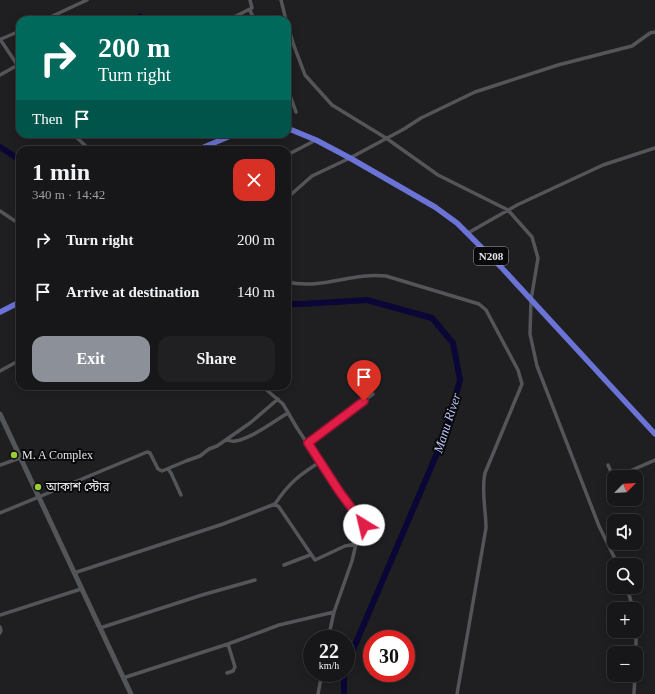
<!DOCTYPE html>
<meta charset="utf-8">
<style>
:root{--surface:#17171a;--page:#202023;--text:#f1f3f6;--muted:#9e9fa2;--line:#363639;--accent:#8c9099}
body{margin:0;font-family:"Times New Roman","Noto Sans Bengali",serif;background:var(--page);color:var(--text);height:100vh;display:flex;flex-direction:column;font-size:15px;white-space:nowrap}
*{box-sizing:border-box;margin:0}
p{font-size:13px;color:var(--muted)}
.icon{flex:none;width:22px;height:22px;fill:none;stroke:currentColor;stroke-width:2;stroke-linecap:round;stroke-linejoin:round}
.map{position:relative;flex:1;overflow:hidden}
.side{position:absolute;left:16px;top:146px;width:275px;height:244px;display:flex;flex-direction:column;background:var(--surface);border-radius:12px;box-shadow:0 2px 10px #0003,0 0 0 1px var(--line)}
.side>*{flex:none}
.guide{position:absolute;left:16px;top:16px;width:275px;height:122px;border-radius:12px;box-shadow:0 2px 10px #0003,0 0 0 1px var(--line);background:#00695c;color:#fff;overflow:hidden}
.needle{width:26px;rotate:66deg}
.buttons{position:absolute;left:607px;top:470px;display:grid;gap:8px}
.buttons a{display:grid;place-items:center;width:36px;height:36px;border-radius:8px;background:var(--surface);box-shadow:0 2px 10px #0003,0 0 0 1px var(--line);font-size:20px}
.speed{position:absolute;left:303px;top:630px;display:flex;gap:8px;font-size:20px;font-weight:700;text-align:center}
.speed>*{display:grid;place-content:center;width:52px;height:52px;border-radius:50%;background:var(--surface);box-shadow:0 2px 10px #0003,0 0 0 1px var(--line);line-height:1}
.speed small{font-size:10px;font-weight:400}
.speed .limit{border:6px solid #d22;background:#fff;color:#111}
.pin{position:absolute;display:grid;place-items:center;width:34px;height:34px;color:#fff;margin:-41px -17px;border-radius:50% 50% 50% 0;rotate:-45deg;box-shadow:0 0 4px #0007}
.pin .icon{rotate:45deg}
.me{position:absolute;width:44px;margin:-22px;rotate:324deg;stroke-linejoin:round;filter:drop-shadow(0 0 3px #0008)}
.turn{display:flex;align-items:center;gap:14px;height:84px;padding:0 16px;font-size:18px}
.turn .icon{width:52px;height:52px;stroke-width:2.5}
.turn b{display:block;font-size:28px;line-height:34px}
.then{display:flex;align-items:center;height:38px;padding:0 16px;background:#0003;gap:8px;font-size:15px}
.round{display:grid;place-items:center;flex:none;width:42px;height:42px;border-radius:12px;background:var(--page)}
.summary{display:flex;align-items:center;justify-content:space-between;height:68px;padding:0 16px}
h1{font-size:24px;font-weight:800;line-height:30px}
.action{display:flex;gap:8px;margin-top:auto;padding:8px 16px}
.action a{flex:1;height:46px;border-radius:12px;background:var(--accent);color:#fff;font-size:16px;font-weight:800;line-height:46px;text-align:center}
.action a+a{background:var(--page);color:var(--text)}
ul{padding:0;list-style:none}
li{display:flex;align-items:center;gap:12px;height:52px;padding:0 16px}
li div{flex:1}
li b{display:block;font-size:15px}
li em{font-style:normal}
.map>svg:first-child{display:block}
</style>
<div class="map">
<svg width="655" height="694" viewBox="0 0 655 694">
<defs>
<pattern id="water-rules" width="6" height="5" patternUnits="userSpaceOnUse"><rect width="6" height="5" fill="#0a0636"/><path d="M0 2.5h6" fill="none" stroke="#2e2a53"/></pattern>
</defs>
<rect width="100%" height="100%" fill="#1f1f22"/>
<path fill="url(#water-rules)" d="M141 13 145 20H125Z"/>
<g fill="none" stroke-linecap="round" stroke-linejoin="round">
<path stroke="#0a0636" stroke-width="6" d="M0 147 20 160
M287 304H302L367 300 432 318 453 343 460 380 444 437 346 666
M344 694V673"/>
<path stroke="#545559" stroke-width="3.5" d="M281 0 286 20
M250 10 254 20
M232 18 252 8 250 0
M44 20 87 0
M287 22 293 43 305 75 332 105 386 138 438 175 508 210 532 237 538 258 531 300 530 334 537 366 599 526 618 565
M0 39 20 69
M1 39 20 31
M0 75 18 65
M287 87 296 112
M42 134H43
M73 134 90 150
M287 155 316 140
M287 198 312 176 350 158 404 129 421 118 475 92 558 65 632 46 650 33 655 32
M0 211 15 221 20 220
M468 233 517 205 603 165 655 148
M17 244 20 243
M287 282C322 290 352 272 386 276L479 304 486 310 518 370 522 384 485 473C481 491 486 510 486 528L457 694
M0 371 20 360
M226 440C229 440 232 442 235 441 251 439 274 421 288 413
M307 443 373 394
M0 465 20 458
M608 465 613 476 616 477 655 460
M168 469 171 473 181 495
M275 504C289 483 299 475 320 462
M0 513 147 452 150 453 158 469 162 471 186 461 200 456 209 449 217 446 250 423 278 399
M284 565 310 555
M74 573 223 524 275 504 279 507 315 560 345 546 356 544
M627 587 633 609
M0 615 81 589
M0 627 1 630 0 633
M100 628 202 595 255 580
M328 639 334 612
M636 653V631
M227 673 233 671 235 667 228 644
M123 678 228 644 279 625 334 612 352 561 356 544 364 531V525L339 491 297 428 283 404 262 386
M318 694 322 673
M634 694 635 675"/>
<path stroke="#545559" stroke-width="5" d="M0 414 131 694"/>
<path stroke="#6b74d6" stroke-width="5.5" d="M287 128 316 140 350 158 435 207 457 223 501 267 655 434
M197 150 235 134
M0 312 20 302"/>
</g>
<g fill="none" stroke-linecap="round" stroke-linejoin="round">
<defs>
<path id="route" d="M364 401 308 443 339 491 364 525"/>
</defs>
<use href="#route" stroke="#92132f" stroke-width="10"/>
<use href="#route" stroke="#e11d48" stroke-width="7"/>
</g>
<g fill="#99cb35" stroke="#09090b" stroke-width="1.5">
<circle cx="14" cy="455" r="4"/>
<circle cx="38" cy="487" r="4"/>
</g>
<g text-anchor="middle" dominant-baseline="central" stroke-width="4" stroke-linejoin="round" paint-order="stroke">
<rect fill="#09090b" stroke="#a4a4a6" stroke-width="1" x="474" y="247" width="34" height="18" rx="3"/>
<g font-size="11" font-weight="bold" fill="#e6e6e9">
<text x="491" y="256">N208</text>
</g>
<g font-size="12" fill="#e6e6e9" stroke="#09090b" text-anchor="start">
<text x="22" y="455">M. A Complex</text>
<text x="46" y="487">আকাশ স্টোর</text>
</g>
<g font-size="13" font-style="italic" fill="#bec8fb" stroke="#09090b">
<text transform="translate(447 423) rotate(-72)">Manu River</text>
</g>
</g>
</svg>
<div class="buttons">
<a><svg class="needle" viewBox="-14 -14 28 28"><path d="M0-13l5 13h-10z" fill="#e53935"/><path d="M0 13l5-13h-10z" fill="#9e9fa2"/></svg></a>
<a><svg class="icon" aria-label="sound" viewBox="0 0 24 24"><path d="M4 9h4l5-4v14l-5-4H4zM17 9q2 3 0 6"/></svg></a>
<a><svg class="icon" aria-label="search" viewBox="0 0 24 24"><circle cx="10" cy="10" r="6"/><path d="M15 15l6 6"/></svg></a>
<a>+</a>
<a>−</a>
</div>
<div class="speed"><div>22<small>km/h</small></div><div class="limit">30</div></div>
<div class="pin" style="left:364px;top:401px;background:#d93025"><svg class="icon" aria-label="arrive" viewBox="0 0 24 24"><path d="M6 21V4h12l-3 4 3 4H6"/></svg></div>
<svg class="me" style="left:364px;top:525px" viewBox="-20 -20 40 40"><circle r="19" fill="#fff"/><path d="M0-13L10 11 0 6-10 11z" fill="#e11d48"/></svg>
<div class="guide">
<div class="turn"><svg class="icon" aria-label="right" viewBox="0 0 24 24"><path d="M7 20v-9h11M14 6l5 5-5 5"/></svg><div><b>200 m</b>Turn right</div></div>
<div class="then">Then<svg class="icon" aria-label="arrive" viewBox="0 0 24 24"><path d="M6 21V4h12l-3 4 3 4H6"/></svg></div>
</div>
<section class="side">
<div class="summary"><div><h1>1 min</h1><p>340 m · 14:42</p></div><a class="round" style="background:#d93025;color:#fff"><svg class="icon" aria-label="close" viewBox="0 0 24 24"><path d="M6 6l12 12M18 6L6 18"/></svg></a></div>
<ul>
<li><svg class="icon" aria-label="right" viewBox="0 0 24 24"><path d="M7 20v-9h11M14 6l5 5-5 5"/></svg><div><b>Turn right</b></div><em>200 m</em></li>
<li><svg class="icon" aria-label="arrive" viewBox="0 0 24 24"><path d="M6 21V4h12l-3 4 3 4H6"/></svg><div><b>Arrive at destination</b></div><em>140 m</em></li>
</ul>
<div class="action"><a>Exit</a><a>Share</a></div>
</section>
</div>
